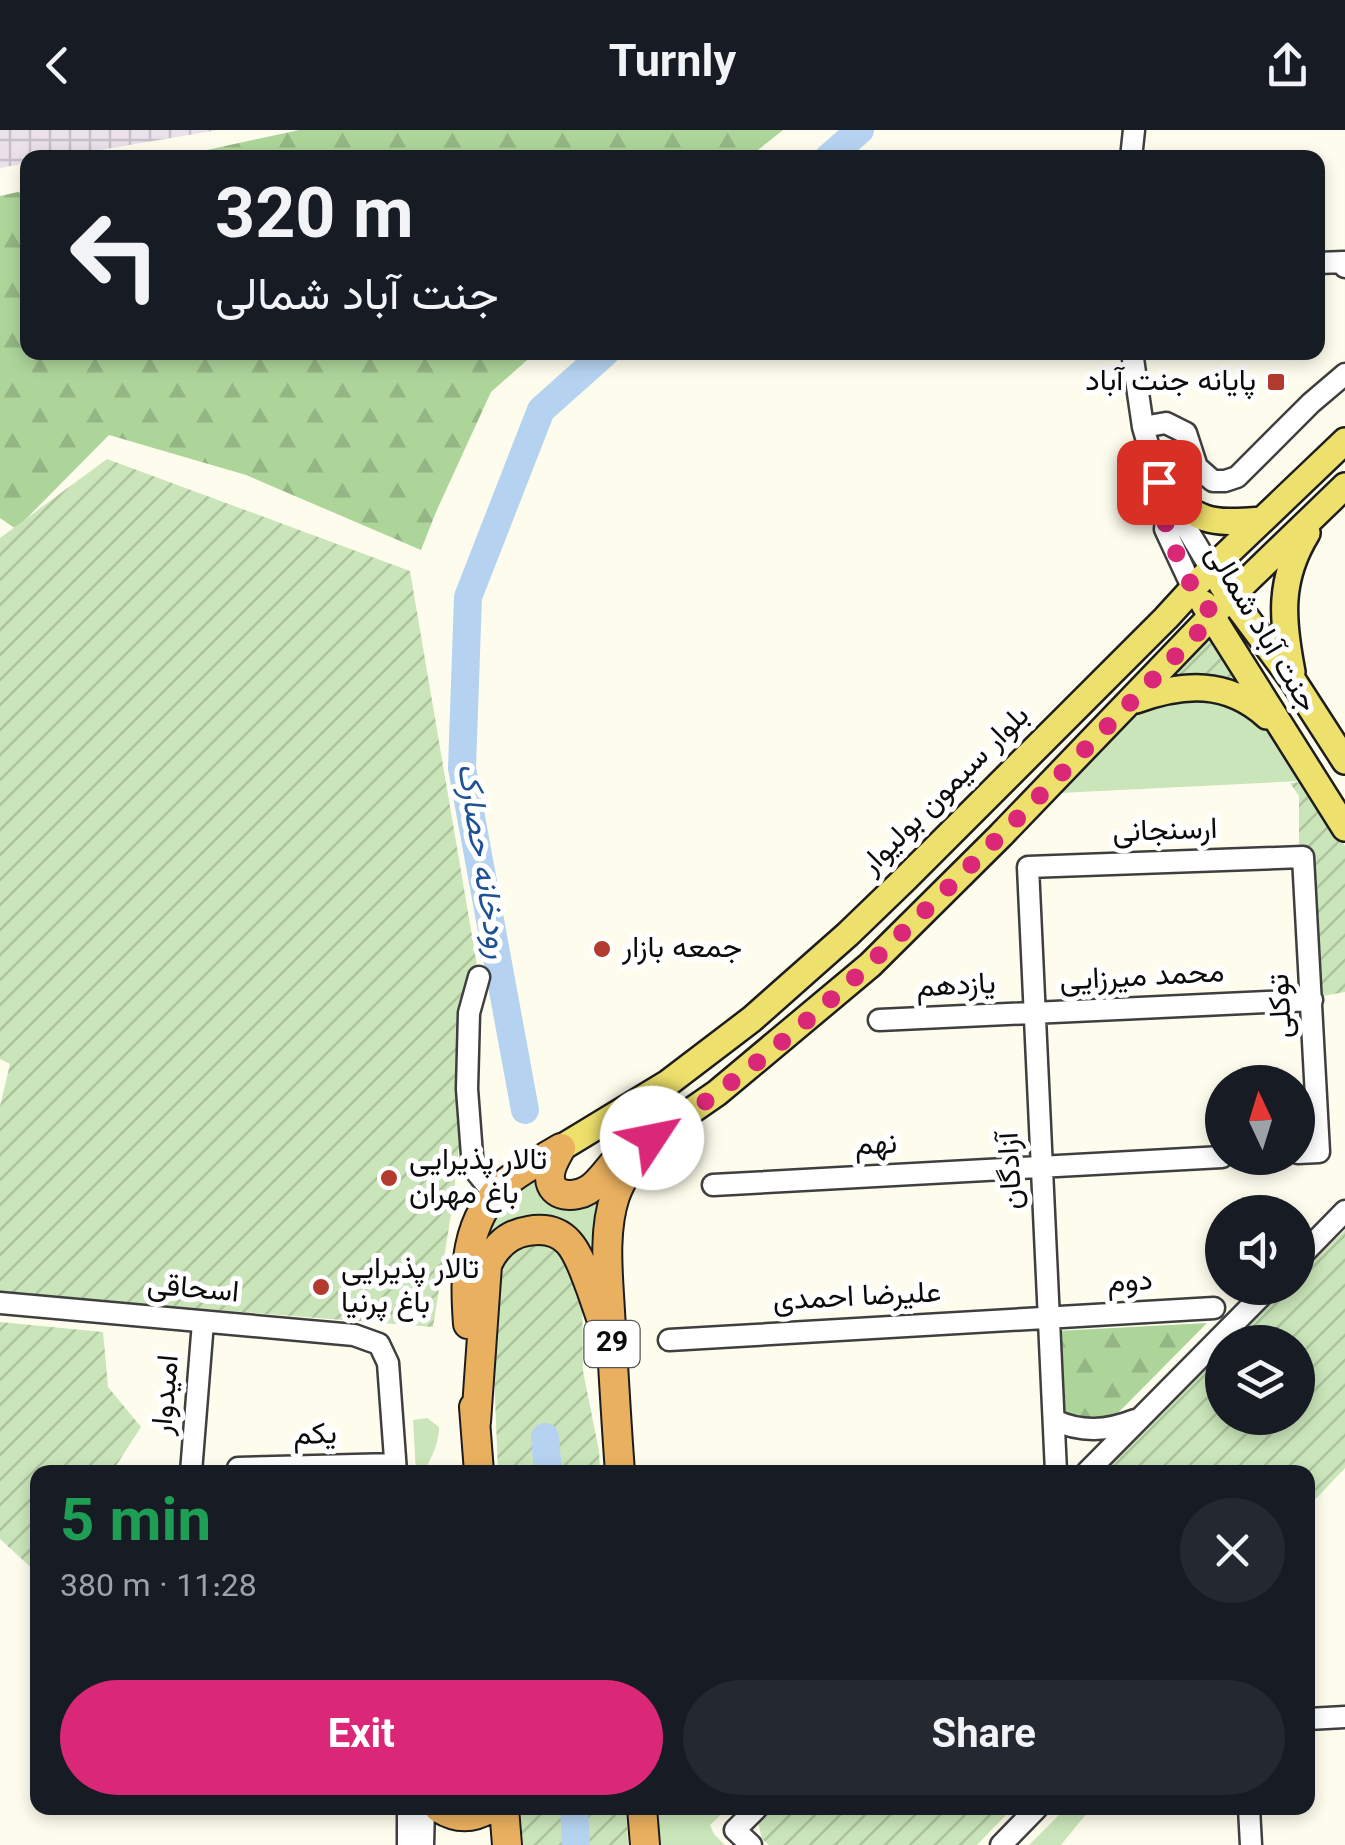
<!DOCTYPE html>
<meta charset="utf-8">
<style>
:root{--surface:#171b24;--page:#242831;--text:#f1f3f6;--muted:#9ea1a6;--accent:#db2777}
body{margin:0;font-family:Georgia,Vazirmatn,serif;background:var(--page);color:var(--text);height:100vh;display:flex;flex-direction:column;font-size:38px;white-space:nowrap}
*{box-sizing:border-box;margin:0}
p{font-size:32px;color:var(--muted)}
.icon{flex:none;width:55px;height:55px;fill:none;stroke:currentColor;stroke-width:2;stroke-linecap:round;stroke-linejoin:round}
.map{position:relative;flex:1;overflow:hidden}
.drawer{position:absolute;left:30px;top:1335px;width:1285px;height:350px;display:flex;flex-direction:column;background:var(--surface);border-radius:20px;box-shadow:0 5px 15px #0003}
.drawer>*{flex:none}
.banner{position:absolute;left:20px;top:20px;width:1305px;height:210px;border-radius:20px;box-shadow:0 5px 15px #0003;background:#171b24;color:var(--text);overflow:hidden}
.needle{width:65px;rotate:356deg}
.tools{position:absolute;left:1205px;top:935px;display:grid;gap:20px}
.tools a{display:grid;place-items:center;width:110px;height:110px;border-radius:50%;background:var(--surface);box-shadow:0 5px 15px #0003;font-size:50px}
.pin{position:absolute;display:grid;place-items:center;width:85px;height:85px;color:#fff;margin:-42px;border-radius:20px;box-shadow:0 5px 15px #0006}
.me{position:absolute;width:110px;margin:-55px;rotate:56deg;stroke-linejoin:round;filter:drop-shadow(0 0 8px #0008)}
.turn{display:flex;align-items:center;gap:35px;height:210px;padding:0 30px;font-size:45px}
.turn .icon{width:130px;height:130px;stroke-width:2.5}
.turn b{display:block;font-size:70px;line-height:85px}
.round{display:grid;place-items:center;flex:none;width:105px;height:105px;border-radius:52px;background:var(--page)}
.summary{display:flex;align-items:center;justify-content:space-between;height:170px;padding:0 30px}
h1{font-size:60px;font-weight:700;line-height:75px;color:#1e9e55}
.button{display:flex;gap:20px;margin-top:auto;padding:20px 30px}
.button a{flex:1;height:115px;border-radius:60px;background:var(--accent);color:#fff;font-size:40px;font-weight:700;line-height:115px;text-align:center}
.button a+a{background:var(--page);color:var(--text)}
header{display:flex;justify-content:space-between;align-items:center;height:130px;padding:0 30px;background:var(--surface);font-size:45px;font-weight:700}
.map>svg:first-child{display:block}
</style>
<header><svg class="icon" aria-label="back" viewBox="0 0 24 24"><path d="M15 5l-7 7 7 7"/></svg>Turnly<svg class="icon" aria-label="share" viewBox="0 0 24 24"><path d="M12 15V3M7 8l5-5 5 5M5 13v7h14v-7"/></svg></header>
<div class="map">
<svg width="1345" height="1715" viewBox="0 0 1345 1715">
<defs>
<pattern id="industrial-grid" width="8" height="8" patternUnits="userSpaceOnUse" patternTransform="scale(2.5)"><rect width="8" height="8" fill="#ebe1ea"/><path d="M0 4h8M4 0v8" fill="none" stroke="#c8c0c8"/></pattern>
<pattern id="forest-firs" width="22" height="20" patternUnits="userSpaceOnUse" patternTransform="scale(2.5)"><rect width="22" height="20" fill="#add59a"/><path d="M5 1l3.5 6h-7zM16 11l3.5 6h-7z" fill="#94b684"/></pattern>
<pattern id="garden-furrows" width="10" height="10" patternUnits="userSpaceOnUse" patternTransform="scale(2.5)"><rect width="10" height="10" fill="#cae5b9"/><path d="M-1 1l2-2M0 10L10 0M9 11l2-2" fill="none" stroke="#acc39e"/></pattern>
</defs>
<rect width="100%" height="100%" fill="#fefded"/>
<path fill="url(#industrial-grid)" d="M0 0H218L59 27 28 28 27 33 0 38Z"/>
<path fill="#cae5b9" d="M1207 563 1263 593 1300 651 1060 663 1137 582 1149 574Z
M533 1049C539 1067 556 1084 577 1077 586 1074 596 1063 604 1058L589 1120 478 1117 506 1065Z
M427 1288 439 1297C439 1313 432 1327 424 1341L416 1342 413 1290Z
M657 1678H728L710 1695 714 1704 725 1715H660Z
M1066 1678H1091L1061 1715H1029Z"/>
<path fill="url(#forest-firs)" d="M299 0H783L748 28 175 27Z
M27 60 28 222 535 223 491 262 436 382 421 420 246 345 109 305 16 399 0 388V66Z
M1207 1193 1114 1287 1095 1291H1065L1059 1277 1057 1201Z"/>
<path fill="url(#garden-furrows)" d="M107 329 410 441 479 847 452 1078 433 1197 0 1163V976L10 934 0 929V408Z
M1209 506 1226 523 1257 571 1158 559Z
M1301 652 1345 716V862L1317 867 1310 717H1299V666L1290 653Z
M1345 1100V1338L1308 1377V1342H1102L1222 1221V1288H1298V1212H1231L1286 1158H1298V1146Z
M556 1108 582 1155 583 1241 599 1321 600 1342H498L491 1168 501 1119Z
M0 1192 103 1202 108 1257 141 1297 112 1342H38L37 1443 0 1409Z
M520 1678H626L628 1715H523Z
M769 1678H1013L977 1715H769L762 1709 758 1692Z"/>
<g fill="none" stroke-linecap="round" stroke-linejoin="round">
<path stroke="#b5d3f1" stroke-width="28" d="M828 28 860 0
M525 980 462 638 468 467 541 280 606 222
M545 1307 548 1342
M574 1678 576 1715"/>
<defs>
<path id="minor" d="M1131 28 1134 0
M1318 133 1344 132 1345 137
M1132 222 1143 297 1167 380 1165 399 1193 459
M1143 297 1166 293 1186 303 1197 337 1213 351H1225L1237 347 1311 273 1345 244
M1167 380 1181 389 1211 439
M479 847 469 883 467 959 473 1038 494 1064
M879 890 1312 870
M713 1055 1222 1027
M1298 1129 1345 1081
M0 1173 354 1205 379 1214 388 1233 396 1342
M669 1210 1214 1178
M1054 1290C1082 1303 1107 1301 1135 1290
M238 1338 395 1334
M191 1342 203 1192
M1056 1342 1028 737 1303 727 1319 1022 1298 1023
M1087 1342 1269 1158
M1308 1589 1345 1587
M1249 1678 1251 1715
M408 1715V1678
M423 1715 424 1678
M751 1715 735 1700 757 1678
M1001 1715 1037 1678"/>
<path id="major" d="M1159 353C1198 393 1208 394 1262 390
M1222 455 1294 552 1345 631
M1204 474 1345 698
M1292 542C1282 490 1278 450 1307 403
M1136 570C1184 553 1227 550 1267 586
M652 1008 717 963 870 835 1001 705 1230 467 1345 356
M561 1018 668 953 752 889 848 804 905 749 1166 488 1211 439 1345 311"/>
<path id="highway" d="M561 1018C556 1027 549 1038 550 1048 551 1068 575 1068 588 1060 602 1052 612 1031 628 1019
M468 1194C464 1142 464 1087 508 1051 524 1038 543 1029 561 1018
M474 1277 479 1342
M476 1292 487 1135C495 1117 508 1104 528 1101 571 1093 579 1128 591 1159 598 1179 605 1200 612 1220
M620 1342C616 1289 613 1235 610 1181 608 1145 603 1102 615 1066 623 1044 637 1026 652 1008
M439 1678C457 1689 472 1689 490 1678
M504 1678 507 1715
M642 1678 645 1715"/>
</defs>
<use href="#minor" stroke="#3f3f3f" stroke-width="25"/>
<use href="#major" stroke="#1d1d1d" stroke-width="30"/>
<use href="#highway" stroke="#1d1d1d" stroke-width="32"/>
<use href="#minor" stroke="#fff" stroke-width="20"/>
<use href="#major" stroke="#eee06c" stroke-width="25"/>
<use href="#highway" stroke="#e9b05f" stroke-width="28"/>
</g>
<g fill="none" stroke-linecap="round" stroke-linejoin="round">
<path stroke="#db2777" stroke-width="18" stroke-dasharray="0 32.4" d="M652 1008C769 933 871 835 969 737 1052 654 1133 570 1214 486L1193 459 1165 399 1167 380 1159 352"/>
</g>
<g fill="#b23a2f" stroke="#fff" stroke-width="4">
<rect x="1266" y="242" width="20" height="20" rx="5"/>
<circle cx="602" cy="819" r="10"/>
<circle cx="389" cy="1048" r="10"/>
<circle cx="321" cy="1157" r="10"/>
</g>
<g text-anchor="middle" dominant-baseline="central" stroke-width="10" stroke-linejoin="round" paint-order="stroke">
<rect fill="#fff" stroke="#555" stroke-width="2.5" x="584.5" y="1191" width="55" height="46" rx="8"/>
<g font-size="28" font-weight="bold" fill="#0c0c0c">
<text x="612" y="1214">29</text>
</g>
<g font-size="30" fill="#0c0c0c" stroke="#fff" text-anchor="start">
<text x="1256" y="252" text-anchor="end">پایانه جنت آباد</text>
<text x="622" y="819">جمعه بازار</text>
<text x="409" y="1031">تالار پذیرایی<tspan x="409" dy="34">باغ مهران</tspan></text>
<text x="341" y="1140">تالار پذیرایی<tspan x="341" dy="34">باغ پرنیا</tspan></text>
</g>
<g font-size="30" fill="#0c0c0c" stroke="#fff">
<text transform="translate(1260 499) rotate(59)">جنت آباد شمالی</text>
<text transform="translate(946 661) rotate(-45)">بلوار سیمون بولیوار</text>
<text transform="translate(1165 702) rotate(-2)">ارسنجانی</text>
<text transform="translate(1142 848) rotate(-3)">محمد میرزایی</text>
<text transform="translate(956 857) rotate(-3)">یازدهم</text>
<text transform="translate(1282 876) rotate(-93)">توکلی</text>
<text transform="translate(876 1016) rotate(-3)">نهم</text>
<text transform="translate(1012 1041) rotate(-93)">آزادگان</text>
<text transform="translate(1130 1153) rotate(-3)">دوم</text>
<text transform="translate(193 1160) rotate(5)">اسحاقی</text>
<text transform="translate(857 1168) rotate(-3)">علیرضا احمدی</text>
<text transform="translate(167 1265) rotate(-85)">امیدوار</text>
<text transform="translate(315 1306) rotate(-2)">یکم</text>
</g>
<g font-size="32" font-style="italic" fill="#1f5294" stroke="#fff">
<text transform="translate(481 731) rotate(81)">رودخانه حصارک</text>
</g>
</g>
</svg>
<div class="tools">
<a><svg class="needle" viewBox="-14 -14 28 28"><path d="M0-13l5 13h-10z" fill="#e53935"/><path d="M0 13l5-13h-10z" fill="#9ea1a6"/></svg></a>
<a><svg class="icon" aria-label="sound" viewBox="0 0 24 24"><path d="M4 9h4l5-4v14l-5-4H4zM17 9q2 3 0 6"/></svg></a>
<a><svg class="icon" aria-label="layers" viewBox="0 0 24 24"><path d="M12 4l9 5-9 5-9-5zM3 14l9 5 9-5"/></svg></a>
</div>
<div class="pin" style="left:1159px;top:352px;background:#d93025"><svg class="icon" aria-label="arrive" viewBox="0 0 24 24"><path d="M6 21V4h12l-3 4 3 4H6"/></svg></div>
<svg class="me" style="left:652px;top:1008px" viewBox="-20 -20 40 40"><circle r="19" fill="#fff"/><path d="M0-13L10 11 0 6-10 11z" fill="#db2777"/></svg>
<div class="banner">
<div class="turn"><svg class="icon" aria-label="left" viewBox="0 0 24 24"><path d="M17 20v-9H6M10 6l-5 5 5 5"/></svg><div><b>320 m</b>جنت آباد شمالی</div></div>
</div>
<section class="drawer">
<div class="summary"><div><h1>5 min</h1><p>380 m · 11:28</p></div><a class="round"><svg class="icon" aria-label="close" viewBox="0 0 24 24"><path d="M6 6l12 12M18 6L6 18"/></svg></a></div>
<div class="button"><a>Exit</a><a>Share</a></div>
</section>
</div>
